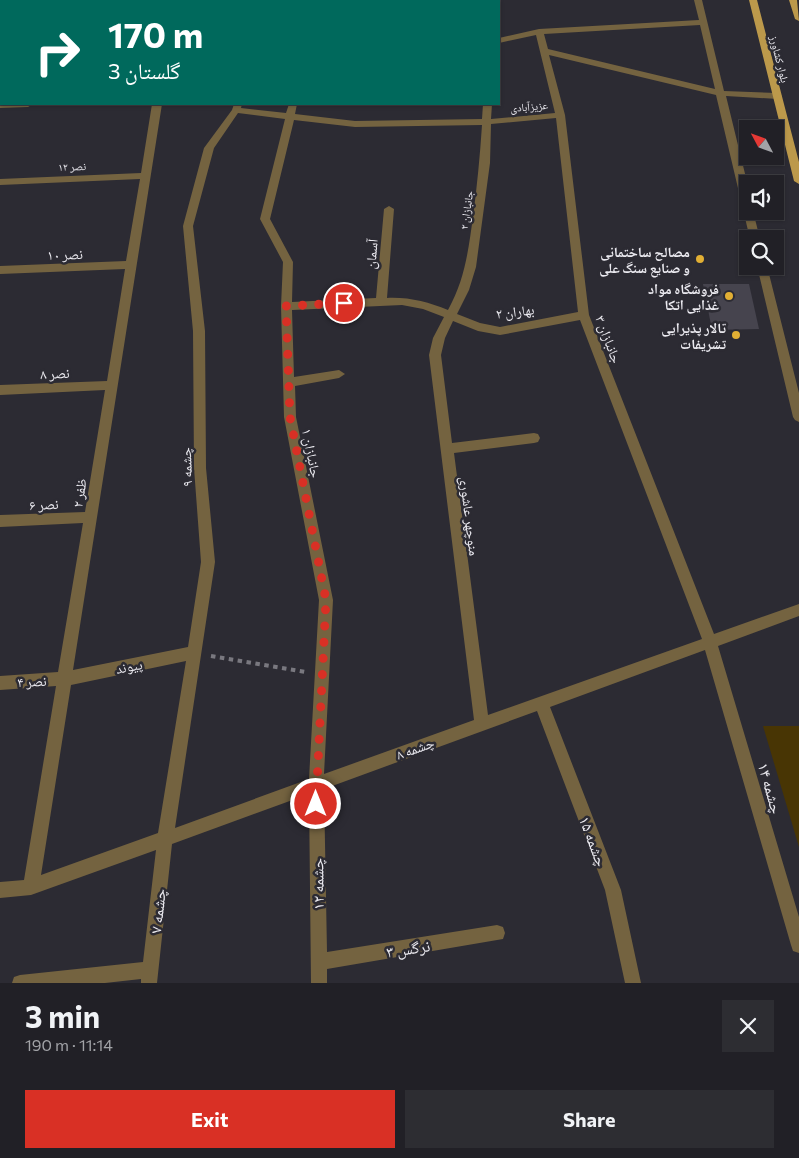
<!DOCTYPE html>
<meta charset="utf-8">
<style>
:root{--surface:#212026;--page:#2d2d32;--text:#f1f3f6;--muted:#a2a3a7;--line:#3e3e43;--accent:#d93025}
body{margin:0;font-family:Commissioner,"Noto Naskh Arabic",sans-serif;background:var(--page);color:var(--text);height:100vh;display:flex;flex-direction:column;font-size:19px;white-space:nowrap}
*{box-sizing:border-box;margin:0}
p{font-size:16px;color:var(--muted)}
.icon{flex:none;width:28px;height:28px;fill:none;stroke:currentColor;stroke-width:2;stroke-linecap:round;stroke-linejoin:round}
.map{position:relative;height:983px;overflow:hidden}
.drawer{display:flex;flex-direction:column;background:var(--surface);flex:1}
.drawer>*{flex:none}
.guide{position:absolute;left:0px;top:0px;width:500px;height:105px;box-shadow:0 1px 4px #0004,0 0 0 1px var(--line);background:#00695c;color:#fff;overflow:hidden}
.needle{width:32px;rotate:311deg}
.controls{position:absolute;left:739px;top:120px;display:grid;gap:10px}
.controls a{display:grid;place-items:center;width:45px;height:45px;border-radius:0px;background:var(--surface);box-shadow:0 1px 4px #0004,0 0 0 1px var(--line);font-size:25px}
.pin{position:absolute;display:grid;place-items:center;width:42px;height:42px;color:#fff;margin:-21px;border:2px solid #fff;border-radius:50%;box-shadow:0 1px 5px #0007}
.me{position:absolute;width:55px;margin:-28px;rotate:0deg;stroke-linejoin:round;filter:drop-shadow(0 0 4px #0008)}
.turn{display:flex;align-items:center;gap:18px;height:105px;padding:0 25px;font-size:22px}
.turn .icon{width:65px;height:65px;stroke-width:2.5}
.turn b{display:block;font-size:35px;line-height:42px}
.round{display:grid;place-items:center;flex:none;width:52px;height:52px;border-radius:0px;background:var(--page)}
.headline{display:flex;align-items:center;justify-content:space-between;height:85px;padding:0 25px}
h1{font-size:30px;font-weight:700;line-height:38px}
.button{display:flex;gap:10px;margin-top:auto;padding:10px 25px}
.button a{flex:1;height:58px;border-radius:0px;background:var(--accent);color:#fff;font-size:20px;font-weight:700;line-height:58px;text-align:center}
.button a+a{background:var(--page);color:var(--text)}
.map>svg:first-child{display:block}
</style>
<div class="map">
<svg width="799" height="983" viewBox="0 0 799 983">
<rect width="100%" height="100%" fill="#2c2b33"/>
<path fill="#483504" d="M763 726H799V847Z"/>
<path fill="#46444e" d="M703 284H749L759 329 712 330Z"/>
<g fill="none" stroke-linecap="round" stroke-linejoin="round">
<path stroke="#79787f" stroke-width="4" stroke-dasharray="4.5 4.5" stroke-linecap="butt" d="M211 656 306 672"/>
<path fill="#746340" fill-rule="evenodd" d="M248 0H256V1H248Z
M694 0H702L724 91 778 93 782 96 778 99 726 96 748 186V211H753L760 239H750L716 95 549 55 565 115 589 315 714 634 799 604V616L718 646 799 917V953L793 951 791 945 705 650 550 707 621 890 641 983H625L605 890 537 711 324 789 327 952 497 925 503 927 505 933 503 939 327 969V983H311L309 794 172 844 157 983H141V979L105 983H12L14 977 20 975 143 962 156 850 31 895 0 898V882L24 880 56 686 0 690V676L58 672 83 523 0 527V515L85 512 105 390 0 395V385L107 381 125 269 0 274V266L126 261 140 179 0 185V179L141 173 152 104H162L73 670 188 647 201 562 194 468 193 331 183 226 204 148 232 110 234 104H242L241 108 286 113 289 104H297L295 114 355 121 482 119 483 104H492L491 119 555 113 536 35 499 43V38L539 29 699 20ZM700 25 715 89 548 49 544 34ZM238 113 285 119 260 219 283 262 281 306 284 417 319 600 309 779 175 828 215 562 206 468 205 331 193 226 214 148ZM556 118 578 312 500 327 480 323 457 314 469 290 476 267 490 163 491 124ZM294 120 355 127 482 125C480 156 477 186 473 217 468 252 465 279 448 310 428 302 409 297 387 298L394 209 389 206 384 209 376 298 292 302 293 262 270 219ZM402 305 423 309 444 317 433 338 429 355 474 720 324 774 333 600 296 417 295 386 339 378 345 374 339 370 294 377 292 310ZM580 320 702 639 488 715 454 453 534 443 538 442 540 438 538 434 534 433 452 443 441 355 445 338 453 321 478 331 500 335ZM186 661 158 833 41 875 71 685Z
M0 32 1 33V38H0Z
M0 102 1 104H33L28 107 0 108Z
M757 266H767L799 393V422L795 420 793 417Z"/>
<path fill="#bc994b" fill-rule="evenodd" d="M749 0H757L799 162V184L794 181Z
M789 0H797L799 21 795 19Z"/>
</g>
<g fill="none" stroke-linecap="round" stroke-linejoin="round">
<path stroke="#d93025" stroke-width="9" stroke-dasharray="0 16.2" d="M316 804 326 600 290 417 286 306 344 303"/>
</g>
<g fill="#e2af34" stroke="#2c2b33" stroke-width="2">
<circle cx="700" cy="259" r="5"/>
<circle cx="729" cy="296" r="5"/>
<circle cx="736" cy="335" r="5"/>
</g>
<g text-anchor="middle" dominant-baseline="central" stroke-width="5" stroke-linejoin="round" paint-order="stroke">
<g font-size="11" fill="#ebeaf0" stroke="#2c2b33">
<text transform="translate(780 59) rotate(76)">بلوار کشاورز</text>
<text transform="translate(529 106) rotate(-5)">عزیزآبادی</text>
<text transform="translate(72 166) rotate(-2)">نصر ۱۲</text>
<text transform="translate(466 210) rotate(-82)">جانبازان ۲</text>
</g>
<g font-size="14" font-weight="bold" fill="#ebeaf0" stroke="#2c2b33" text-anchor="end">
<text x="690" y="251">مصالح ساختمانی<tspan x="690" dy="16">و صنایع سنگ علی</tspan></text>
<text x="719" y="288">فروشگاه مواد<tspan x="719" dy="16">غذایی اتکا</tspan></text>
<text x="726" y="327">تالار پذیرایی<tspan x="726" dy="16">تشریفات</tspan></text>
</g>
<g font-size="14" fill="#ebeaf0" stroke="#2c2b33">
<text transform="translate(65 254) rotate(-2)">نصر ۱۰</text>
<text transform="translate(371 254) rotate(-85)">آسمان</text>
<text transform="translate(515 311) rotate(-7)">بهاران ۲</text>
<text transform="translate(609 339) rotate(69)">جانبازان ۳</text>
<text transform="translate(55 373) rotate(-3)">نصر ۸</text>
<text transform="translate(312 453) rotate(79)">جانبازان ۱</text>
<text transform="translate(186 467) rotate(-92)">چشمه ۹</text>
<text transform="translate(79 493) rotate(-81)">ظفر ۲</text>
<text transform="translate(44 504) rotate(-3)">نصر ۶</text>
<text transform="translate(470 516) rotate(83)">منوچهر عاشوری</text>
<text transform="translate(129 666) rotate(-11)">پیوند</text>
<text transform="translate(32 681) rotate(-3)">نصر ۴</text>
<text transform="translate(415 748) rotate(-20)">چشمه ۸</text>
</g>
<g font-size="16" fill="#ebeaf0" stroke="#2c2b33">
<text transform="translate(771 788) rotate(74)">چشمه ۱۴</text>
<text transform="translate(594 841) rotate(69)">چشمه ۱۵</text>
<text transform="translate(317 884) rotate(-91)">چشمه ۱۲</text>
<text transform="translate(157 911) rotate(-84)">چشمه ۷</text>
<text transform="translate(408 948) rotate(-9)">نرگس ۳</text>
</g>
</g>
</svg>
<div class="controls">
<a><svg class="needle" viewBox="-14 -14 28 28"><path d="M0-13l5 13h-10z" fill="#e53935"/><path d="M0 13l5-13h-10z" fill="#a2a3a7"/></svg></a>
<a><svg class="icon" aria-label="sound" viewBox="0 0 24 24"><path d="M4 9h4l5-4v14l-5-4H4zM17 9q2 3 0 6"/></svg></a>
<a><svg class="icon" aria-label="search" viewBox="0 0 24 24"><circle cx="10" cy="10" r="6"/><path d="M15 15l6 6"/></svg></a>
</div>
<div class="pin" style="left:344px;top:303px;background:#d93025"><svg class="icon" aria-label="arrive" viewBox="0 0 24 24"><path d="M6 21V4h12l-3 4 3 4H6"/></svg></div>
<svg class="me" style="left:316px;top:804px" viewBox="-20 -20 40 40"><circle r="17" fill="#d93025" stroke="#fff" stroke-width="3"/><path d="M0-11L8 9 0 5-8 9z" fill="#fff"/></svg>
<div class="guide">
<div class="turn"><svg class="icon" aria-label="right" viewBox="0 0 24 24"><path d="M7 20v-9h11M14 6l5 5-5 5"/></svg><div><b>170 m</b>گلستان 3</div></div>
</div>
</div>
<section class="drawer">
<div class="headline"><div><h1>3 min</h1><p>190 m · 11:14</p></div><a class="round"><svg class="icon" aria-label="close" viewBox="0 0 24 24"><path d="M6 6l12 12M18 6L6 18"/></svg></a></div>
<div class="button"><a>Exit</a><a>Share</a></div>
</section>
